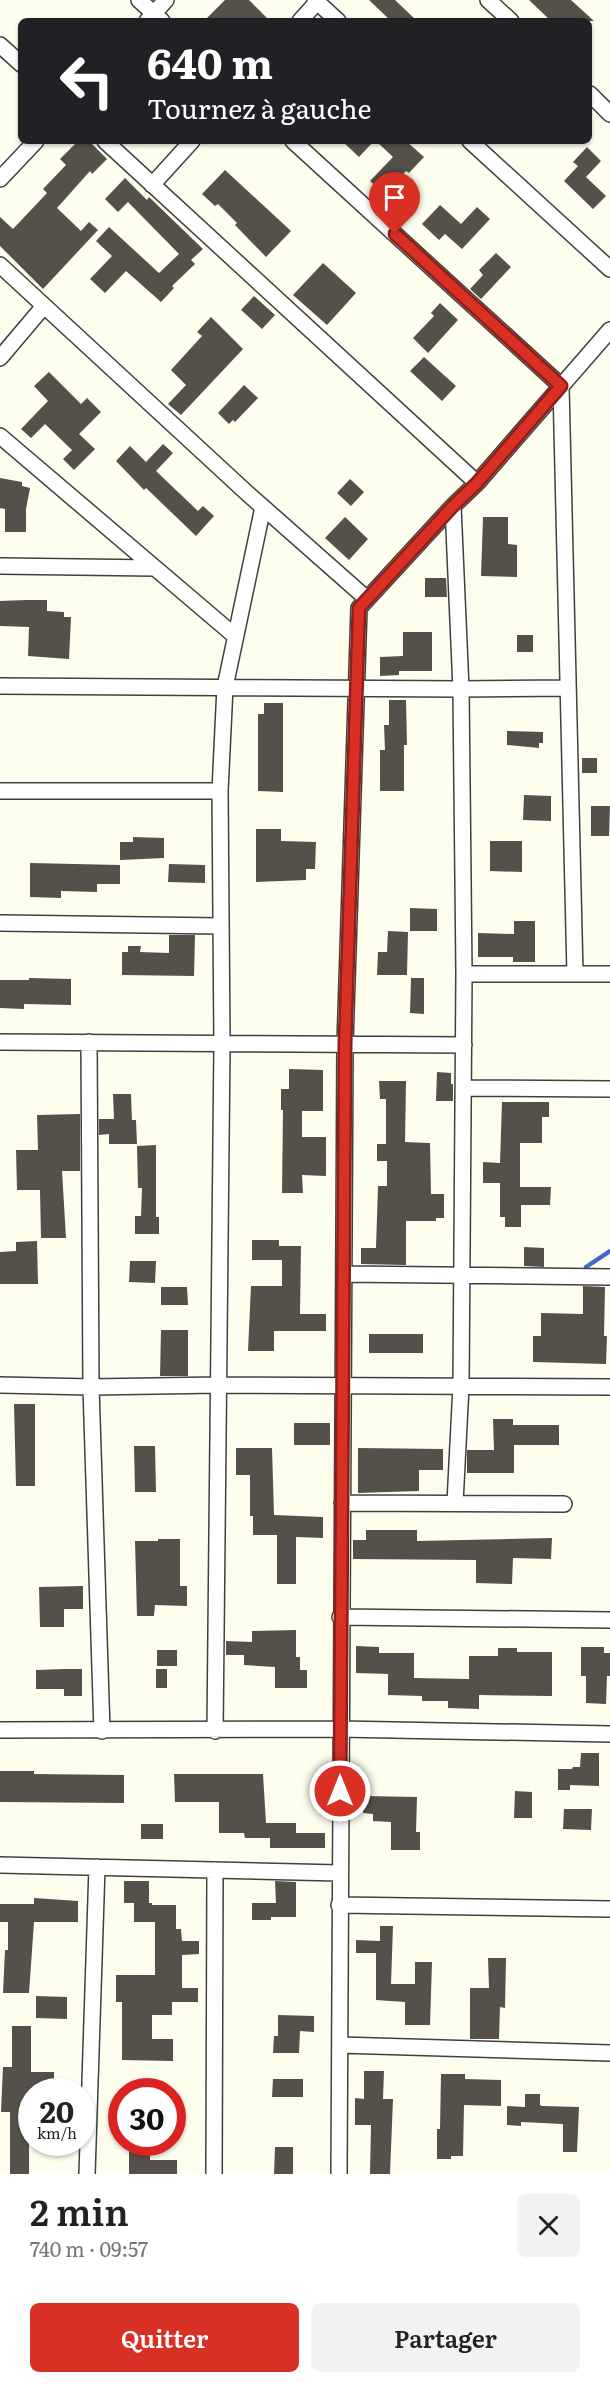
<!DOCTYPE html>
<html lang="fr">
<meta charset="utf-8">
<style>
:root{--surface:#fff;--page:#f2f2f2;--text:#222;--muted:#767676;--accent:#d93025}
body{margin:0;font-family:Literata,serif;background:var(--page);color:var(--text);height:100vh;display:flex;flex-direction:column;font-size:22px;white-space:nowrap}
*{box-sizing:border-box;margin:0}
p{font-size:20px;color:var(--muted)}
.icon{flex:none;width:33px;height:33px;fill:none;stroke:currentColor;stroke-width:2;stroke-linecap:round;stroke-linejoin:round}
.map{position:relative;height:2174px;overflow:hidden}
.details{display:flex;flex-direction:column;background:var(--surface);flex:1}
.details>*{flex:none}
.top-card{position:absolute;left:18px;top:18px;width:574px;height:126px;border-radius:9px;box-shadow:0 2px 4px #0004;background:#202124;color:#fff;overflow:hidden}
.speed{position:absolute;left:18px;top:2078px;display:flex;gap:12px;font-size:30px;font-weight:700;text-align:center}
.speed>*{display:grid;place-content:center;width:78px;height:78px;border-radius:50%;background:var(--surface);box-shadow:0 2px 4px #0004;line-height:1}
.speed small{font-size:15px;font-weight:400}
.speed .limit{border:9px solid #d22;background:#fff;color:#111}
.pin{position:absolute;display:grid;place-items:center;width:51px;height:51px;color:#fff;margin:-62px -26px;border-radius:50% 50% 50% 0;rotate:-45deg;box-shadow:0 0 6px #0007}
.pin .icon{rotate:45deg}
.me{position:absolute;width:66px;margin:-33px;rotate:0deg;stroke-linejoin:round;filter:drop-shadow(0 0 4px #0008)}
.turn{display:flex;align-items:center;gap:21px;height:126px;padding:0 30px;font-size:27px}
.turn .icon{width:78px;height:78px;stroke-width:2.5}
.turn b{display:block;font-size:42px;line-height:51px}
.round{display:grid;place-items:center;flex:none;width:63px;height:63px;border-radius:9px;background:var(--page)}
.head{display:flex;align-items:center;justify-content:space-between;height:102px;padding:0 30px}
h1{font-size:36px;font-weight:600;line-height:45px}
.primary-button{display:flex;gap:12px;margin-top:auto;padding:12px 30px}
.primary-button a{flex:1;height:69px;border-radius:9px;background:var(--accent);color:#fff;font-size:24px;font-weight:600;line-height:69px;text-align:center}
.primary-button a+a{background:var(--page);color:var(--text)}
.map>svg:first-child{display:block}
</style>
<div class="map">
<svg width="610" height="2174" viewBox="0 0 610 2174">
<rect width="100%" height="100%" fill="#fdfeee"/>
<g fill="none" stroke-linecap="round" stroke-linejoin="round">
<path stroke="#416bc5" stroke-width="4.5" d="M586 1267 610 1251"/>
</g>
<path fill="#55514a" d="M225 0H249L270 21H204Z
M369 0H395L417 21H391Z
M529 0H571L594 21H551Z
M78 141H89L107 159 92 174 90 171 57 208 81 231 89 222 98 230 43 289 0 246V217L13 229 47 193 43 189 66 165 60 159Z
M342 141H374L359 157Z
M376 141H406L424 157 409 173 406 171 384 194 370 181 393 157Z
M587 147 601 161 586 177 606 196 593 209 564 181 578 166 573 162Z
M225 170 291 231 266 257 235 225 237 223 218 204 215 206 202 194Z
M125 178 147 200 149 197 203 249 191 260 195 264 172 286 174 288 161 302 126 271 105 293 90 279 112 256 96 241 109 227 159 273 179 254 128 202 118 212 105 199Z
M440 205 461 224 477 207 490 219 462 249 445 234 439 240 422 224Z
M496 253 511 267 481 299 470 289 483 275 479 270Z
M323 263 356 293 327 325 293 295Z
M254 296 275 315 262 329 241 310Z
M440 303 458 320 428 353 413 338 434 316 431 313Z
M211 317 243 349 181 415 168 404 186 385 171 370 202 336 197 332Z
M424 357 456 386 442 401 410 371Z
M49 372 81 404 87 398 101 412 79 434 95 449 74 470 63 459 72 450 45 424 31 438 21 429 48 401 34 386Z
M244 385 258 398 235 422 233 420 229 424 218 413Z
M163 444 173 453 156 471 198 511 203 506 214 516 196 536 146 488 144 490 116 461 130 446 146 462Z
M0 478 22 482V486L30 488 26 509V532H5V509L0 508Z
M350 479 364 492 351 506 337 493Z
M345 517 368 539 349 560 325 538Z
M483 517H508V544L517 545V577L481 576Z
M425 578H446L447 597H425Z
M26 600H47V611L64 612V617H71L69 659 28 656 29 627 0 626V601Z
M403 632H432V671H399V675L380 676V657L403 656Z
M517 635H533V652H517Z
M389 700H406L407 745H404V791H380V750H385L384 725H389Z
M264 703H283V792L258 791V714H264Z
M507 731 543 732V743H539V748L507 745Z
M582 758H597V773H582Z
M524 795 551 796V821L523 820Z
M591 806H610L609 836H591Z
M256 829H281V841L316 842 315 869H306V880L256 882Z
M133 837 164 838V858L120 860V842H133Z
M490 841H522V872L490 871Z
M30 863 120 865V884H97V892L61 891V898L30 897Z
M169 864 205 865V883L168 882Z
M410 908 437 909V931H410Z
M514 921H535V962H513V957H478V933L514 934Z
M388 931 408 932 407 975H377L378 952H387Z
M169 935H195L194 976 122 975V952H128V946H141L140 952 169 953Z
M29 978 71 979V1005L24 1004V1009L0 1008V980H29Z
M411 978H424V1014L410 1013Z
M289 1069 323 1070V1111H302V1137H326V1176L302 1175 303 1193H282L283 1110H281V1089H289Z
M437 1072 451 1073V1084H453V1101H436Z
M379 1081H406L405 1142 430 1143 431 1194H444V1218H436V1221H406V1265L361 1264V1248H376L378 1186H387V1161H377V1144H386V1099H380Z
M113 1094H131L132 1120H136L137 1144H109V1134L99 1135V1119H114Z
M502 1102H549V1117H542V1143H520V1187H551L550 1205H521V1227H505V1217H500V1183H483V1162L500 1163Z
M80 1114V1171H62L66 1238H41L40 1190H17L16 1150H38L37 1115Z
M156 1145V1217H159V1234H135V1216H141L142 1188H138L137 1146Z
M252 1240H279V1246H301L300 1314H326V1331H274V1351H248L251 1286H282V1260H252Z
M37 1241 38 1284H0V1252L16 1251V1242Z
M524 1247 544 1248V1267L524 1266Z
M130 1261H156L155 1283 129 1282Z
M583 1286 605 1287 604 1336H607L606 1364 533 1362V1336H541V1313L583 1314Z
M161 1287H187L188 1305H161Z
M161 1330H188V1376H160Z
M369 1334H423V1353H369Z
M14 1404H35V1486H16Z
M493 1419H513V1425H559V1445H514V1473H467V1450H494Z
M294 1423H330V1445H294Z
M134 1446H155L156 1492H135Z
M236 1448H272L274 1515 323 1517V1538L296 1537V1584H277V1535H253V1516H250V1475H236Z
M358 1448 443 1449V1470H419V1491L358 1493Z
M366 1530H417V1541L552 1538 551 1559 513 1558 512 1584 476 1583V1560L353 1559V1540H366Z
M158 1539H180V1586H187V1606L155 1605 154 1616H137L135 1541H158Z
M83 1586V1609H64V1627H40L39 1587Z
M296 1630V1657H300V1670H307V1688H275V1667L244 1665V1655H226V1641L252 1642V1631Z
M356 1646 379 1647V1653H414V1678L469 1679V1656H498V1648H517V1652H552V1696L479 1695V1709L448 1708V1701H422V1696L388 1695V1674L356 1673Z
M581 1647H604V1653H610V1676H607L606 1704 586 1703V1676H581Z
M157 1650H177V1666H157Z
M64 1669H82V1696H64V1689H36V1670Z
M156 1669H167V1688H156Z
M581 1753H599V1786L570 1785V1790H558V1769H572L573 1767H580Z
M0 1771H34V1774L124 1775V1803L0 1802Z
M174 1774H263L266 1823H296V1833H325V1848H270V1838H245L244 1833H219V1802H175Z
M515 1791 532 1792V1818H514Z
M364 1796 417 1797 416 1832H420V1850H391V1822L373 1821V1814L363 1813Z
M564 1809H592L591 1830 563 1829Z
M141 1824H163V1839H141Z
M124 1881H149V1903H152V1905H176V1929H181L182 1941H199V1954L182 1955V1988H198V2002H172V2015H152V2039H173V2061L122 2060V2002H116V1975H155V1922H134V1903H124Z
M275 1881 296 1882V1917H271V1920H252V1903H276Z
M34 1898 78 1901V1922H34L29 1993H3L5 1950H8V1922H0V1904H34Z
M380 1926H393L391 1984H415V1962H432L430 2025H405V2002L376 2000V1953H356V1940L380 1941Z
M488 1958H506L505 2008 500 2007 499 2039H470V1988H489Z
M36 1996 67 1997V2019L36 2018Z
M278 2015 314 2016V2032L300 2031 299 2053H273L274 2036H278Z
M12 2026H31V2072H54V2091H29V2174H10V2112H1L3 2067H12Z
M364 2071H384L383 2099H393L390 2174H370L371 2125H355V2098L364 2099Z
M441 2074H465V2079L501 2080V2106L464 2105 463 2156H451V2159H437V2129H440Z
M273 2079H303V2097H272Z
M525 2094H540V2105L542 2106 579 2107 577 2152H563V2124L521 2122V2126L507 2125V2106L525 2107Z
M129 2142H150V2160H177V2174H129Z
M275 2147H293V2174H274Z"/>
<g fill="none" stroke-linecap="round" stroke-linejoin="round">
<defs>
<path id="street" d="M139 0 162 21
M315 0 338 21
M488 0 511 21
M147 21 166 0
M300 21 317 2
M0 45 21 64
M590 94 610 114
M105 141 477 483
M293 141 561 386 575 974
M470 141 610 269
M0 179 36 141
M152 185 192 141
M0 265 247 493 367 599
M0 358 44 306
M0 436 235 636
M453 506 461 689 464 974 461 1386 455 1503
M0 566 155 568
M0 686 461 689 568 688
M0 791H220
M0 923 221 926
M464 974H610
M0 1042 464 1045
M89 1042 91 1387 102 1731
M464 1088 610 1089
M344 1274 610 1277
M0 1385 91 1387 219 1385 610 1387
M342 1503 564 1504
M340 1617 610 1620
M0 1730 340 1729 610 1734
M215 1731 222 1044 220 791 225 687 263 507
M0 1865 339 1873
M339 1905 610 1909
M340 2045 610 2053
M87 2174 97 1867
M214 2174 215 1870
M339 2174 345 1044 359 608 453 506 477 483 610 330"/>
</defs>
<use href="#street" stroke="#404040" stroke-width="18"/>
<use href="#street" stroke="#fff" stroke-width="15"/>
</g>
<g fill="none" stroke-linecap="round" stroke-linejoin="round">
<defs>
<path id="route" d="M340 1791 345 1044 359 608 453 506 477 483 561 386 395 234"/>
</defs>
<use href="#route" stroke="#8d1f18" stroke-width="15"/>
<use href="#route" stroke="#d93025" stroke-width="10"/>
</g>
</svg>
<div class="speed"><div>20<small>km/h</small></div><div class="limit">30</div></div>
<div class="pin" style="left:395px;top:234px;background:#d93025"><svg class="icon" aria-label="arrive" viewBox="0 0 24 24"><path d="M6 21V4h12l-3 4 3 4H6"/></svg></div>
<svg class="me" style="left:340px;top:1791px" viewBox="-20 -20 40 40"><circle r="17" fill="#d93025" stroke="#fff" stroke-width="3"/><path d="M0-11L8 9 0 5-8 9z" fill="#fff"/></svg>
<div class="top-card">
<div class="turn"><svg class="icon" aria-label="left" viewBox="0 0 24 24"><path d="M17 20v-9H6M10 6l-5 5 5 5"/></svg><div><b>640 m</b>Tournez à gauche</div></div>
</div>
</div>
<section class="details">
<div class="head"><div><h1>2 min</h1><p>740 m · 09:57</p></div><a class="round"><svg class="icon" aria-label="close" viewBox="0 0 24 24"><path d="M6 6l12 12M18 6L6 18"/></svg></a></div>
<div class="primary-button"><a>Quitter</a><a>Partager</a></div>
</section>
